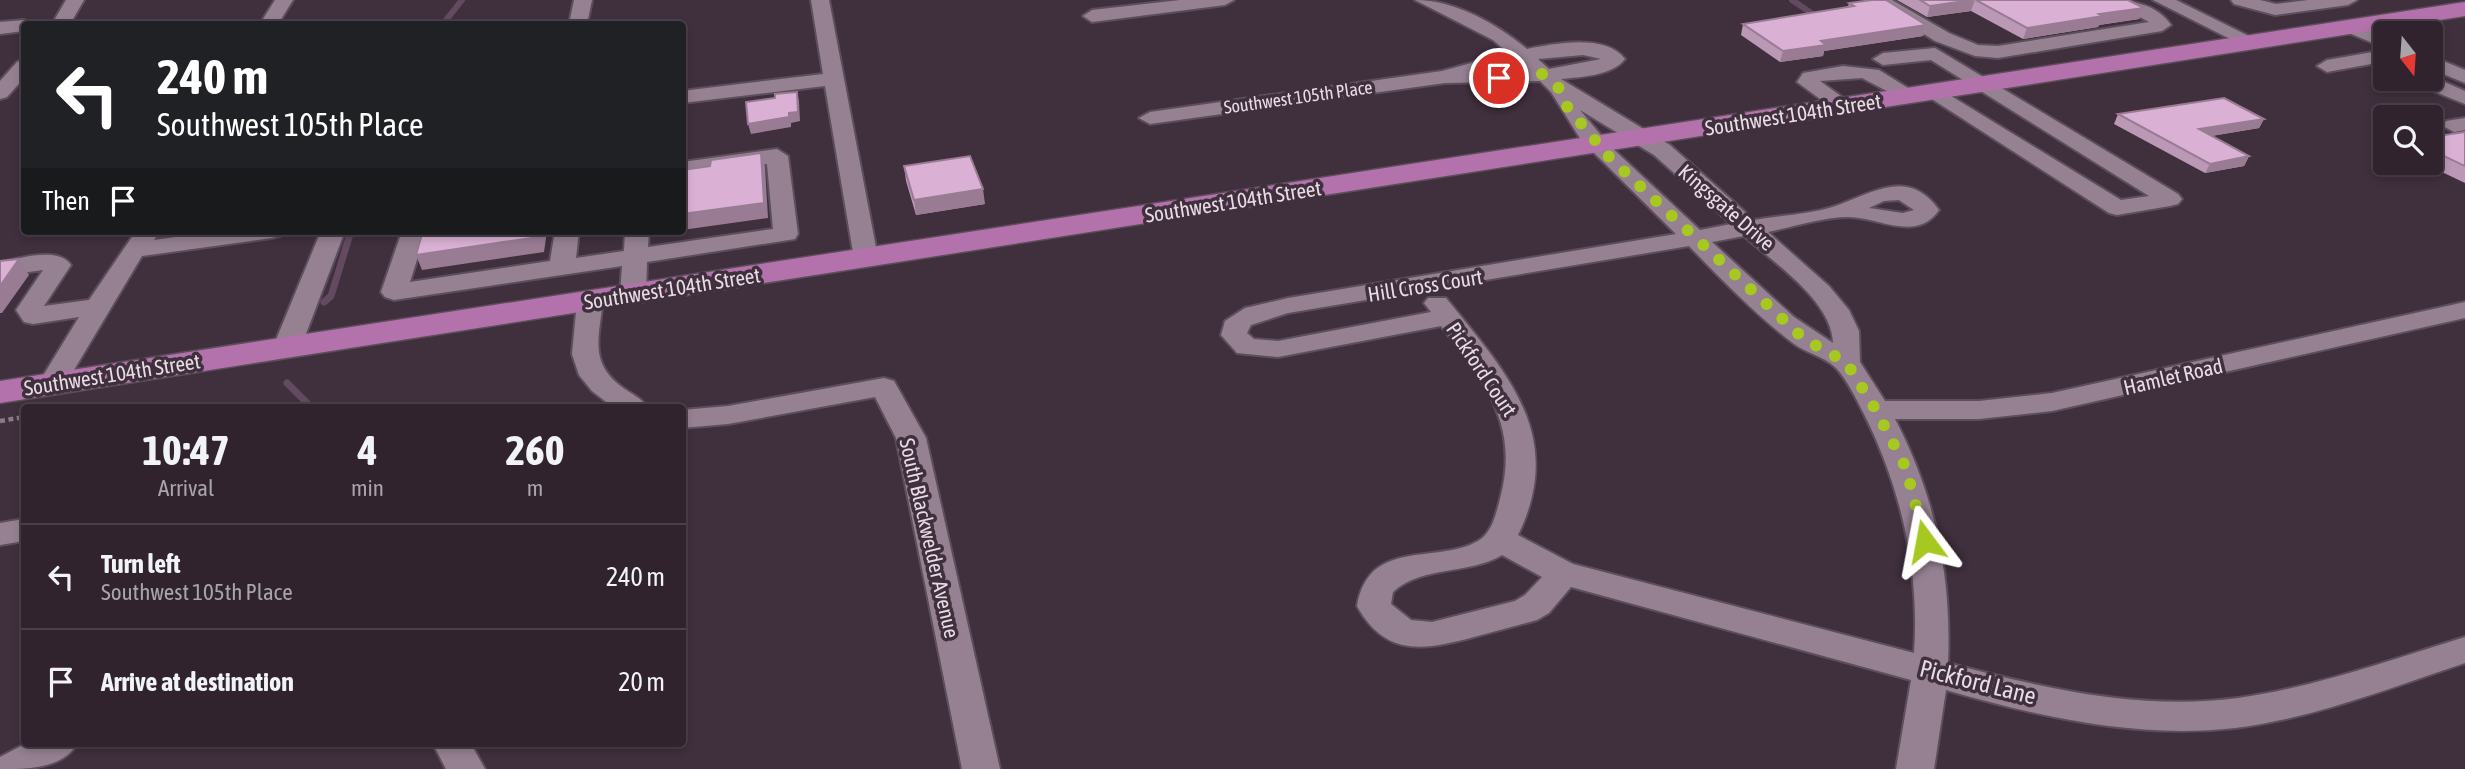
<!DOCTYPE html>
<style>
:root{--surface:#30232e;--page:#3c2f3a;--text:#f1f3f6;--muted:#a8a4aa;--line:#4b404a}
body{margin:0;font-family:"Asap Condensed",sans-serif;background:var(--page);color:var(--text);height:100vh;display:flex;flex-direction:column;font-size:26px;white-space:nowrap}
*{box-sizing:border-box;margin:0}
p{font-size:23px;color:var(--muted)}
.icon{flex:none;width:38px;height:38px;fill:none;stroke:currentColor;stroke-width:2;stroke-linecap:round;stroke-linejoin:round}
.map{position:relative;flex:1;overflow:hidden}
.sheet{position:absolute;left:21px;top:404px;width:665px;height:343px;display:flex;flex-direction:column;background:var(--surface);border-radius:7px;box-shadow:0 4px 10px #0003,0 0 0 2px var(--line)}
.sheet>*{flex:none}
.top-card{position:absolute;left:21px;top:21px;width:665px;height:214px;border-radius:7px;box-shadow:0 4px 10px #0003,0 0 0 2px var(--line);background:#202124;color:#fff;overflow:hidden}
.needle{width:46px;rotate:163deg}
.tools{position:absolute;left:2373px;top:21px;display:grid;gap:14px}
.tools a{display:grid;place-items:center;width:70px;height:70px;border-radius:7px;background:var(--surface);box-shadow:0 4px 10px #0003,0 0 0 2px var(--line);font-size:35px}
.pin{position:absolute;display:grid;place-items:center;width:60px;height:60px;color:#fff;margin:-30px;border:4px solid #fff;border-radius:50%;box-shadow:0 2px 7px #0007}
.me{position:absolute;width:77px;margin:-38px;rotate:347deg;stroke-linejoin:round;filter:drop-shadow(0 0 5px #0008)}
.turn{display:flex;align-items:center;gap:24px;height:147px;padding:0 21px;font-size:32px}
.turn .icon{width:91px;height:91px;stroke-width:2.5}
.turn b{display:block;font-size:49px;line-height:60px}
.then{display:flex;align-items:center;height:66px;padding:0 21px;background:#0003;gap:14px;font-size:26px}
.eta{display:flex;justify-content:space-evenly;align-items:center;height:119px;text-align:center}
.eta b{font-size:42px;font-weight:700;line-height:49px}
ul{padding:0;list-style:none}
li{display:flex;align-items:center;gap:21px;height:105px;padding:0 21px;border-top:2px solid var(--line)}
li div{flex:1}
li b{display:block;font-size:26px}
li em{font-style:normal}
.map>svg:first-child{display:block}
</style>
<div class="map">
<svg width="2465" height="769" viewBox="0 0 2465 769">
<rect width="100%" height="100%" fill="#402f3d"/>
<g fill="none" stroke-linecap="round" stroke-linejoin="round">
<path stroke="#634a61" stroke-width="6" d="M1792 0 1820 19
M443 24 462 0"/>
<path stroke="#634a61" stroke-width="7" d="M324 302 331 296 351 231
M287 383 312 408"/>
<defs>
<path id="minor" d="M66 0H84L70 24H52Z
M275 0H293L278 24H260Z
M574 0H592L587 24H569Z
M811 0H829L878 258 875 263H857L854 258 825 86 682 103V91L823 74Z
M1180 0H1234L1225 5 1092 22 1083 16 1092 10Z
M1415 0C1455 0 1497 24 1527 49 1554 44 1605 33 1625 59 1612 76 1580 77 1561 79L1670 145 1754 220C1782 215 1815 214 1841 204 1876 191 1910 169 1939 210 1916 243 1879 217 1848 217 1823 217 1793 227 1768 232L1829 286 1849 310 1859 331 1860 362 1885 401H1979L2052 393 2465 302V318L2052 411 1979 419H1895C1935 495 1952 578 1948 663 2042 688 2141 711 2238 698 2316 687 2390 660 2465 637V663C2390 688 2314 718 2235 728 2137 739 2040 717 1946 690L1934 769H1896L1911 680 1571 587 1549 613 1537 620C1516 626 1495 631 1474 637 1425 650 1386 658 1357 606 1369 537 1436 565 1478 541 1492 533 1496 514 1500 499 1520 424 1485 383 1441 326L1278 357 1237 353 1221 335 1225 321 1245 308 1288 298 1676 234 1581 140 1551 92 1540 81 1445 83 1150 124 1139 118 1150 112 1442 71 1508 53 1493 40ZM1583 55 1601 59 1549 69 1538 59ZM1519 63 1527 70 1483 72ZM1580 110 1654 155 1731 224 1700 230 1610 146ZM1899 200 1914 210 1903 213 1869 208 1884 201ZM1744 236C1774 263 1832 301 1833 343L1794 317 1712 242ZM1689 246C1722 280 1756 315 1794 344 1806 353 1823 356 1835 367 1847 379 1855 397 1863 412 1901 487 1920 570 1914 653L1573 564 1518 535C1567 435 1505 371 1446 298H1428L1424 303 1431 312 1278 341 1254 339 1247 333 1251 325 1288 313ZM1502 555 1542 577 1525 595 1515 601 1432 622 1411 620 1391 604 1393 592C1422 565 1469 575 1502 555Z
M1870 0H1892L1949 33 1978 45 1998 46 2149 22 2108 0C2131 0 2157 4 2171 25L2162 31 1998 58 1975 56 1935 41Z
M2153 0H2176L2263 43 2260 47H2246Z
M2231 0H2260L2276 4 2308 0H2357L2348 5 2275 15 2234 4Z
M2383 16 2417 29 2419 33C2404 34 2385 35 2374 22Z
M24 20 32 24H24V31L0 34V22Z
M2351 21 2385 35V48L2344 31 2342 27 2344 23Z
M1935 48 2178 194 2182 199 2178 204 2170 206 2117 215 2109 213 1921 92 1931 86 1938 88 2121 200 2149 196 1931 60 1883 65 1873 59 1883 53Z
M2373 52 2385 56V69L2371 64 2327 72 2317 66 2327 60Z
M2431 56 2465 70V83L2431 69Z
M24 60V78L7 97 0 99V81L17 62Z
M1843 66 1879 70 1921 96 1918 100H1904L1862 78 1820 81 1849 102 1852 106 1842 112 1835 110 1797 82 1803 73Z
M2431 76 2465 91V104L2413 83 2410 79Z
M2465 118V130L2454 132 2443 126 2446 121Z
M777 149 788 156 798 234 795 239 647 262 646 294 642 299H624L620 294 622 266 394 300 385 297 381 292 402 231H426L410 282 550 261 555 231H579L576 258 624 251 625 231H649L648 247 773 229 767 164 682 176V162Z
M136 231H160L154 240 219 231H284L280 236 272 238 142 256 62 390 52 393 42 390 38 384 79 317 33 324 24 322 16 310 43 270 0 276V262C19 259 58 246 71 265L44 306 89 300Z
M321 231H345L301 347 297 353H277L273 347Z
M590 293 599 296 603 301C599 337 589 363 622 387 631 394 642 398 648 408H614L592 391 579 375 572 354 577 301 581 296Z
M884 378 894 381 926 438 1000 769H962L896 438 875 397 728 424 682 428V410L728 406Z
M24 519V541L0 545V523Z
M25 744H77C62 769 28 769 0 769V757Z
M433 744H471L485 769H446Z"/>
<path id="major" d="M2465 2V16L0 403V381Z"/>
</defs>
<use href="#minor" stroke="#5c4e5a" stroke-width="4"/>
<use href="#major" stroke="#5c4e5a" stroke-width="3"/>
<path stroke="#8a7b87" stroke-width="4.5" stroke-dasharray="5 3.5" stroke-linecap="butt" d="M0 421 24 417"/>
<use href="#minor" fill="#958192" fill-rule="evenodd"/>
<use href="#major" fill="#b372ac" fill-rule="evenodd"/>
</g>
<path fill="#bb98b6" d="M1897 0H2128L2144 8 2139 19 2099 25 2098 27 2023 39 1971 11 1927 17Z
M1849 3 1926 25 1923 36 1824 51 1823 56 1780 62 1741 35 1743 24 1848 7Z
M2118 114 2264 119 2259 128 2211 136 2249 156 2244 166 2205 173 2114 124Z
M2465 132V183L2423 163H2431V137Z
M904 166 985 204 916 215 906 181Z"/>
<path fill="#997c94" d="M1975 0 1971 11 1927 17 1930 6Z
M2144 8 2139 19 2099 25 2098 27 2023 39 2027 28 2099 14Z
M1926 25 1923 36 1824 51 1823 56 1780 62 1783 51 1821 41Z
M797 92 799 101 800 121 791 123V127L751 134 748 124 789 113Z
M2264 119 2259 128 2194 139 2199 129Z
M761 153 765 167 768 218 682 230V214Z
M2249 156 2244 166 2205 173 2210 164Z
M983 189 985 204 916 215 914 200Z
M539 231H547L544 252 422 270 416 255Z
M651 231H673L652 234Z
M19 259 29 275 2 313H0V286Z"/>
<path fill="#dab1d4" stroke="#997c94" stroke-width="2" d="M1872 0H1886L1926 25 1821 41 1826 45 1783 51 1743 24 1854 6 1849 3Z
M1920 0H1972L1930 6Z
M1976 0H2128L2144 8 2099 14 2103 16 2027 28Z
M797 92 798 112 789 113V117L748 124 746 102 775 98V94Z
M2224 98 2264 119 2199 129 2249 156 2210 164 2118 114Z
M2465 132V166L2431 150V137Z
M761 153 764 203 682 214V170L710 166 711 160Z
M970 156 983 189 914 200 904 166Z
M423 231H539L538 237 416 255Z
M19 259 0 286V261Z"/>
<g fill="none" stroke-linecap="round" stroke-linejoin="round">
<path stroke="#a7c820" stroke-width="12" stroke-dasharray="0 21.6" d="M1499 78 1543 74 1560 89 1564 103 1610 158 1804 339 1846 362 1876 410 1906 468 1925 541"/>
</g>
<g text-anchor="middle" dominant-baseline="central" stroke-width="7" stroke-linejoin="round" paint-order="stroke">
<g font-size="18" fill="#e7dce5" stroke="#402f3d">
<text transform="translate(1298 97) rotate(-8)">Southwest 105th Place</text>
</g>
<g font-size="21" fill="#e7dce5" stroke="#402f3d">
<text transform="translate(1793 114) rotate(-9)">Southwest 104th Street</text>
<text transform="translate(1233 201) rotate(-9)">Southwest 104th Street</text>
<text transform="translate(1727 207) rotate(41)">Kingsgate Drive</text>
<text transform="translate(1425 285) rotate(-9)">Hill Cross Court</text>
<text transform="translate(672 288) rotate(-9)">Southwest 104th Street</text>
<text transform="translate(1482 369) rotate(56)">Pickford Court</text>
<text transform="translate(112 374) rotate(-9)">Southwest 104th Street</text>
<text transform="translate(2173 376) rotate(-13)">Hamlet Road</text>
<text transform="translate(930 538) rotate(77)">South Blackwelder Avenue</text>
</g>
<g font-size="24" fill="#e7dce5" stroke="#402f3d">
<text transform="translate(1978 682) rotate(14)">Pickford Lane</text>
</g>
</g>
</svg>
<div class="tools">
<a><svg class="needle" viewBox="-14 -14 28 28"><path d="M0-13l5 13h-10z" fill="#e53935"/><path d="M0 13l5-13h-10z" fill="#a8a4aa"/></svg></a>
<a><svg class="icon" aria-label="search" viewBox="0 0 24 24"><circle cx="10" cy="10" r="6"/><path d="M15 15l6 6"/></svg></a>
</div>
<div class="pin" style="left:1499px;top:78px;background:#d93025"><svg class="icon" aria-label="arrive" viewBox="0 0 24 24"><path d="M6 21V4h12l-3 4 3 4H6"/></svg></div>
<svg class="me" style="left:1925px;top:541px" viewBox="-20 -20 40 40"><path d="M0-17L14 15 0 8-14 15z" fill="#a7c820" stroke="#fff" stroke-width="4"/></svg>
<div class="top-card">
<div class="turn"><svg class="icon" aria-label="left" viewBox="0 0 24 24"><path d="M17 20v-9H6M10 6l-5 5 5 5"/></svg><div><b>240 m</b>Southwest 105th Place</div></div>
<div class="then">Then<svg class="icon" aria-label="arrive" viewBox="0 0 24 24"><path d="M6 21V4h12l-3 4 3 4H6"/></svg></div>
</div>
<section class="sheet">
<div class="eta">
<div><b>10:47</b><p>Arrival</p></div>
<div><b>4</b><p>min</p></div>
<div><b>260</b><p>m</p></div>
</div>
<ul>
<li><svg class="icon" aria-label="left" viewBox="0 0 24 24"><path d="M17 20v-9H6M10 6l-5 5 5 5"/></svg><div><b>Turn left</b><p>Southwest 105th Place</p></div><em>240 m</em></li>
<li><svg class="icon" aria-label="arrive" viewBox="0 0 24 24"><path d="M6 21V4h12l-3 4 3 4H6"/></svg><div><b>Arrive at destination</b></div><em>20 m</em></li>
</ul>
</section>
</div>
